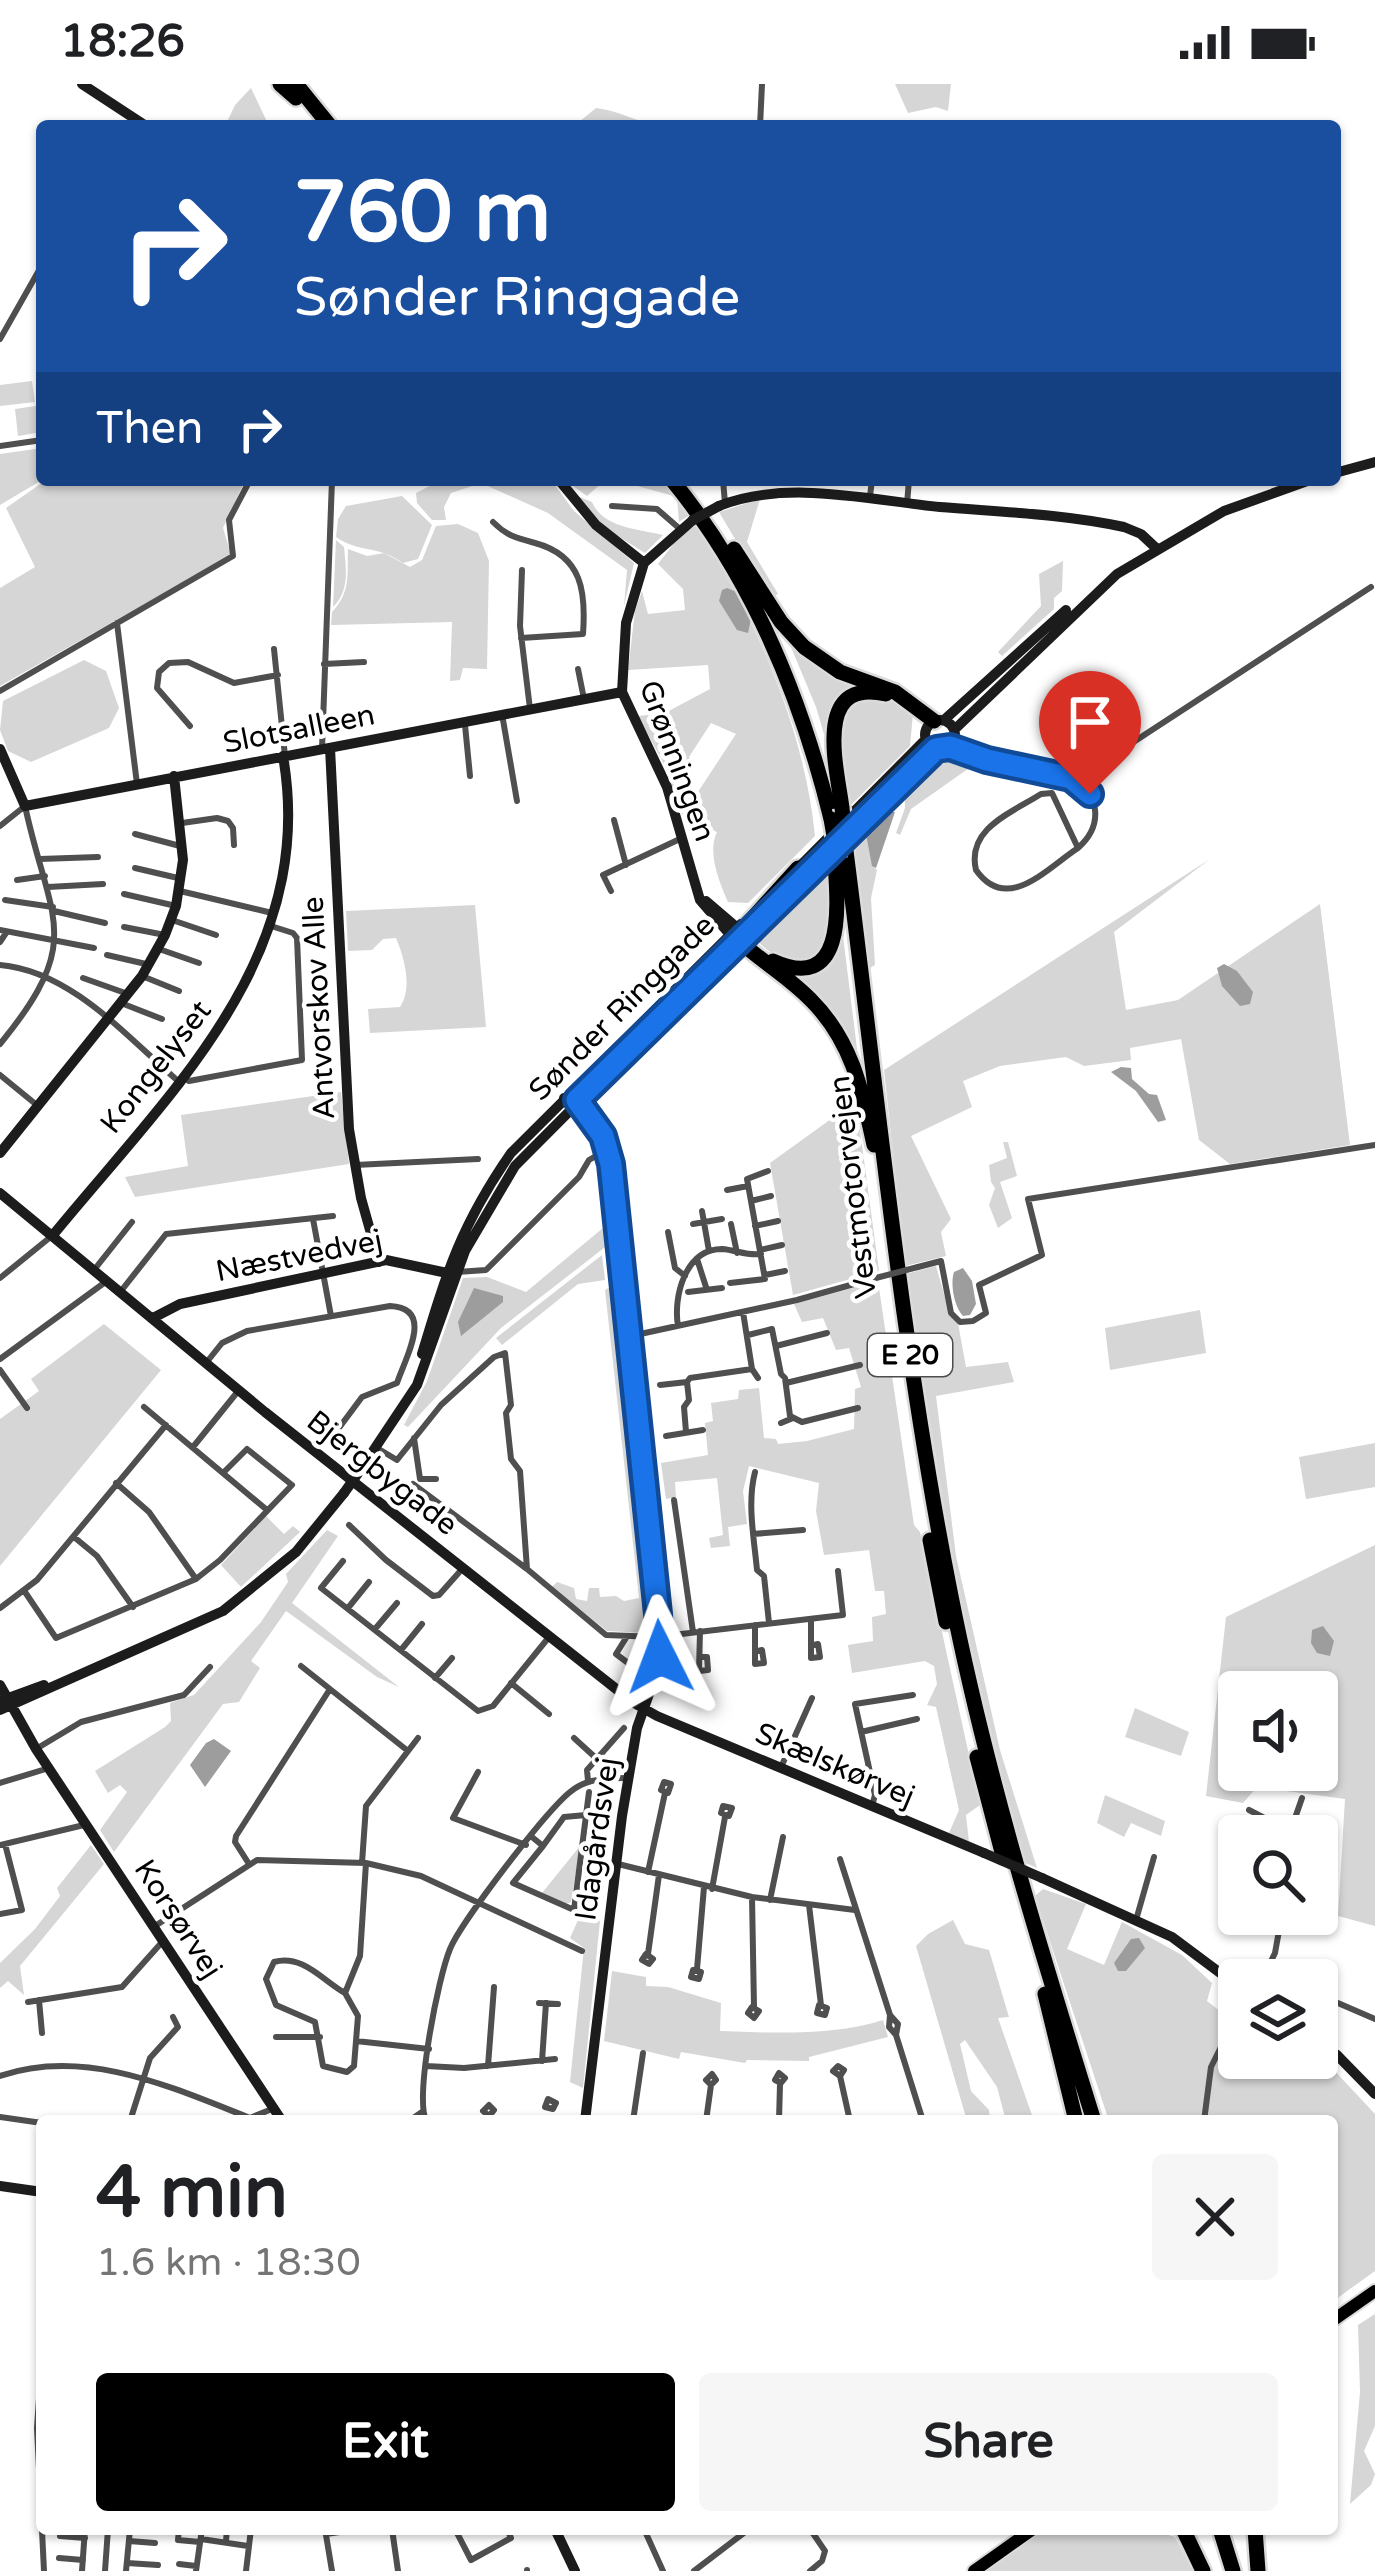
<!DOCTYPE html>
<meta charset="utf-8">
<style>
:root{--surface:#fff;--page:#f6f6f6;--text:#202124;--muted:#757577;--accent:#000}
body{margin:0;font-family:"Varela Round",sans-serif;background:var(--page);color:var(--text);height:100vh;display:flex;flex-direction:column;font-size:45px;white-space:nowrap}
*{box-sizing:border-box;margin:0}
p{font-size:39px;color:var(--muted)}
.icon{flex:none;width:66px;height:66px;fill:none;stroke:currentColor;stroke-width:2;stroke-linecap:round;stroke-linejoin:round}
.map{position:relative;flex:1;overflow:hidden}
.drawer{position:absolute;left:36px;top:2031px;width:1302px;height:420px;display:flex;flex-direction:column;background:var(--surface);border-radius:12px;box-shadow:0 3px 9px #0004}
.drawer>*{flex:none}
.guide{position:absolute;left:36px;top:36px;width:1305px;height:366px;border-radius:12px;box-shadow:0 3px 9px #0004;background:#1a4fa0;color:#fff;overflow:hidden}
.controls{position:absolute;left:1218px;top:1587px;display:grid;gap:24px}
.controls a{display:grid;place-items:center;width:120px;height:120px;border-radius:12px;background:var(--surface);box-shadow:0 3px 9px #0004;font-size:60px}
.pin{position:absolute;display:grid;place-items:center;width:102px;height:102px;color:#fff;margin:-123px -51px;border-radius:50% 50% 50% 0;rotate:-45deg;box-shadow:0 0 12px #0007}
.pin .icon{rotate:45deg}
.me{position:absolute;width:132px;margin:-66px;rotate:357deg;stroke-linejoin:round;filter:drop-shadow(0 0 9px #0008)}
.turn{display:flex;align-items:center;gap:42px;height:252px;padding:0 60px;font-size:54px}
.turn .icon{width:156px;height:156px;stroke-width:2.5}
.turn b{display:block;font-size:84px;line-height:102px}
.then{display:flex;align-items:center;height:114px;padding:0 60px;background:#0003;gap:24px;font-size:45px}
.round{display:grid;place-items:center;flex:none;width:126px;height:126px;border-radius:12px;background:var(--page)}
.summary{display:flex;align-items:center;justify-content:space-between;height:204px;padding:0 60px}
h1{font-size:72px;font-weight:700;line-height:90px}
.button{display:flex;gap:24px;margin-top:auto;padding:24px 60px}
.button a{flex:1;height:138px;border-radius:12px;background:var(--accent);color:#fff;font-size:48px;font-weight:700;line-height:138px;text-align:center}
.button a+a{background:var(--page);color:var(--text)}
.status{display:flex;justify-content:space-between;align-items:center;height:84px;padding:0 60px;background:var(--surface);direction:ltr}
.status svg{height:33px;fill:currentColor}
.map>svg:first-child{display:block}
</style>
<div class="status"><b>18:26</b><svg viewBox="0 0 49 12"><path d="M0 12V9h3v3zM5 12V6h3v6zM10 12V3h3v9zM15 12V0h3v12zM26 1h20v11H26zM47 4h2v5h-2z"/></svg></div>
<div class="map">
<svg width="1375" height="2487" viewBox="0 0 1375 2487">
<rect width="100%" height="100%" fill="#fff"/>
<path fill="#d6d6d6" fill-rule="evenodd" d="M895 0H951L948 27 936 23 908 29Z
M251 4 269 42H225L235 21Z
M596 24C616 26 637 37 657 42H574Z
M32 297 35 318 0 322V301Z
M42 321V348L18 352 15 325Z
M42 364V396L0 421V370Z
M46 396H245L223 444 231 471 0 602V504L35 483 6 424Z
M441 396H551L574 427 634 479 624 522 627 486 548 429 481 399 451 409 444 423 446 436H432L417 419 416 409Z
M565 396H664L691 430 679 438 677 413 623 398H603L587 412Z
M575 411 592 418C603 444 638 445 663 451L645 469 608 446Z
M402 412 432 441 418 475 403 479C376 460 361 470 336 453L338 435 346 422Z
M760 415 747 458 778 510 770 514 719 428Z
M458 440 478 449 489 477 487 585 463 584 460 596 450 597 452 538 331 541 332 528C351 508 347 491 348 465L367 472 384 469 410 483 422 476 436 442Z
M696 441C755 533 804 642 815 752L748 819 728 818C719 798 707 768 717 748L710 745 694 716 682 731 665 682 638 632 665 629 710 605 708 581 628 586 635 527 642 507 648 530 685 526 683 505 658 480 678 454ZM711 639 736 650 694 714 688 704 692 687 689 673Z
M336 456 344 463C346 485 350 506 333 523Z
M1063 477 1062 507 1054 514V525L1002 572 998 568 1041 522 1039 490Z
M783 544 878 605 844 616 831 674 816 623Z
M84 576 106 587 119 624 109 644 31 678 8 667 0 646 3 617Z
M888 614 913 630 910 662 850 722 845 716 835 643 855 615Z
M962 670 972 675V682L911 725 900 751 896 749 905 724V713L891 728 872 781 877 786 871 814 875 881 870 884 852 755 925 683 931 684 930 679Z
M1210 775 1114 848 1126 926 1178 916 1320 820 1350 1061 1230 1080 1199 1056 1181 955 1130 964 1131 976 1084 982 1066 973 1000 982 963 997 972 1023 911 1052 951 1135 941 1148 946 1172 905 1182 884 986Z
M829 780 833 840 821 870C793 885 775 875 754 854Z
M475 821 486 943 370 949 368 925 400 923C413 904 404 873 396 854L383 855 372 866 348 867 346 827Z
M840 828 859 981 779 883 813 885Z
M341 1008 349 1080 135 1113 125 1093 188 1082 181 1031Z
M856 1017 879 1187 793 1211 770 1079Z
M1003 1058H1008L1017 1092 1000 1098 1012 1134 998 1144 989 1121 995 1104 991 1098 989 1081 1007 1074Z
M609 1139V1160L501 1244 408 1343 404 1341 427 1297 463 1194 487 1193 526 1208Z
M602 1171 605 1196 578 1200 502 1261 496 1254Z
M936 1182 950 1231 958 1239 966 1283 1008 1278 1014 1298 936 1312 956 1472 1000 1666 1037 1784 1021 1777 963 1541 906 1190Z
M878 1197 914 1441 920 1448 980 1721 966 1731 969 1758 949 1749 959 1726 936 1623 927 1621 937 1600 934 1582 925 1577 852 1589 848 1561 873 1557 872 1533 886 1530 884 1507H875L869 1466 824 1471 816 1427 819 1399 749 1382 743 1407 747 1440 728 1443 730 1462 711 1464 709 1454 723 1451 717 1394 675 1398 676 1413 666 1415 661 1379 708 1371 705 1339 713 1337 711 1319 738 1315 739 1306 759 1304 764 1354 776 1355 778 1360 807 1357 854 1345 855 1305 861 1303 849 1264 836 1266 823 1234 802 1238 794 1220Z
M613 1201 644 1500V1549L607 1547 552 1503 557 1498 574 1504 576 1515 587 1517 589 1504H599L600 1513 616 1512 624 1517 639 1514 605 1206Z
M1200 1226 1206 1269 1110 1286 1105 1244Z
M104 1240 161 1286 0 1482V1335L39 1307 31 1295Z
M1375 1359V1403L1306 1415 1299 1373Z
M266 1432 284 1450 293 1442 300 1448 241 1503 221 1481Z
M327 1446 338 1452 292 1519 399 1603 377 1593 286 1527 251 1577 260 1584 239 1618 223 1620 114 1768 100 1746 127 1708 120 1701 108 1709 95 1687 165 1643 171 1637 170 1619 194 1611 261 1538 288 1498 286 1490Z
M1375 1461V1842L1338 1832 1345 1715 1257 1703 1243 1719 1206 1712 1226 1533ZM1239 1608H1317V1686H1239Z
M1135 1624 1189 1648 1181 1672 1125 1653Z
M1105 1711 1165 1737 1161 1752 1131 1739 1124 1753 1097 1739Z
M91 1761 104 1780 20 1882 24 1911 8 1897 0 1904V1879L35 1845 60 1812 57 1804Z
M580 1762 571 1818 566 1820 542 1809Z
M1043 1805 1086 1820 1067 1865 1104 1881 1122 1838 1182 1871 1212 1899 1207 1917 1239 1942V1974H1281L1291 1981 1297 1974H1317V1968L1375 2030V2187L1332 2218V2037H1109L1035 1812Z
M579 1834 600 1837 583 2004 570 1998 584 1864 570 1854Z
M953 1836 965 1860 989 1866 1009 1933 998 1934 1034 2037H1006L997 2003 965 1956 960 1960 971 2007 989 2026 990 2037H967L916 1862 928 1850Z
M612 1887 646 1893V1902L668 1903 721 1919 720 1947C774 1949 833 1952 883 1936L888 1953 809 1973V1977L747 1976 745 1979 681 1968 679 1975 604 1957Z
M1375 2230V2342L1364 2367 1375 2390 1371 2401 1350 2420 1360 2308 1358 2241Z
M1046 2445H1150L1175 2453 1193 2487H986Z"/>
<path fill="#9d9d9d" d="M727 504 737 508 751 535 748 549 737 546 719 517 722 506Z
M891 728H895L876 784 872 782 866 750Z
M1224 880 1237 887 1253 908 1250 920 1240 922 1222 902 1217 884Z
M1121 983 1131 984 1132 995 1149 1010 1157 1011 1166 1036 1158 1038 1136 1007 1111 988Z
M963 1184 972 1197 976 1220 970 1231 963 1232C954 1223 950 1199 954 1188Z
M474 1204 503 1212V1218L461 1252 458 1238Z
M1323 1542 1334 1557 1330 1572 1317 1569 1311 1559 1312 1546Z
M214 1655 231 1667 205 1703 190 1681 206 1659Z
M1139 1854 1145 1864 1126 1887H1118L1114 1879 1131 1855Z"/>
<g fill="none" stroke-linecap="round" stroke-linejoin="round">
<defs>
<path id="primary" d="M1332 2237 1375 2207
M974 2487 1033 2445"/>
<path id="highway" d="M280 0 296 14
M296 0 330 42
M672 396C753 495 801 612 831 735
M734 465 781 538 804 563 840 588 895 608 934 637
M842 724C837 684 812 593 886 610
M846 767C878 1016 902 1266 951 1512 986 1690 1040 1864 1094 2037
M798 784 740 848 738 856C761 877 789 893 811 916 852 957 862 1006 874 1061
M773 877C846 910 838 822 835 779
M930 1456 946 1538
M977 1673 1003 1772
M1045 1910 1076 2037
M1183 2445 1203 2487
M1220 2445 1233 2487
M1255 2445 1258 2487"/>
</defs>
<use href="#primary" stroke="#dbdbdb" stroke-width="16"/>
<use href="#highway" stroke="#dbdbdb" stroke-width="20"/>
<path stroke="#4f4f4f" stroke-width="6" d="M760 42 762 0
M0 255 42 181
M0 362 42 356
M723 396 725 419
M870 412 872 396
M907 420 909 396
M612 422 657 425 680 445
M493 438C507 452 516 454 535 459 583 472 586 509 583 550L521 554
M522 486 520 542 530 625
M117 539 137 700
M274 565 285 672
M324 580 364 578
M578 585 584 615
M0 607 233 472 229 436 250 396
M502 630 517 717
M465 641 470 692
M190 642 157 604 159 588 169 579 188 578 234 599 278 591
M955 654 971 667
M949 663 1071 694C1101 710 1103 742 1078 764 1046 785 1007 830 976 786 966 744 1013 728 1041 710L1052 709 1078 764
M322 665 332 396
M1079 698 1086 689 1371 503
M614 736 626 781
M182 739 217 734 228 737 233 744 234 761
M0 742 25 722C50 838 86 855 0 960
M135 750 180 762
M40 775 98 773
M135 784 178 794
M17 796 45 792
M48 803 103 800
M180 807 272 829
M611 807 603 791 682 754
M124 810 176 822
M5 816 53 823
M54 827 105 839
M172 836 216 851
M124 843 165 851
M0 846 94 864
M0 858 6 849
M159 865 199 879
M107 871 146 880
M0 881C71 887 127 953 178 997
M142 892 179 907
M83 894 128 910
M121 919 162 935
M0 991 38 1022
M185 994 189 997 302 976 297 854 293 849 271 842
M355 1081 478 1075
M727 1106 748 1102
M751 1117 771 1112
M702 1127 709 1167
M313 1135 331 1232
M693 1140 722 1135
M731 1140 737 1169
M755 1142 778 1137
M668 1148 675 1184 685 1192
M760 1166 782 1161
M697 1175 706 1203
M918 1183 941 1177 951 1229 960 1238 973 1237 986 1229 979 1201 1042 1171 1028 1115 1375 1061
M94 1186 132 1138
M457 1188 486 1186 579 1093 589 1076 601 1069
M765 1191 785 1187
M0 1194 53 1151
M730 1199 765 1195 747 1095 768 1087
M121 1207 166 1150 333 1132
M688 1208 722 1204
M743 1228 752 1285 758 1294
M678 1242C673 1213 685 1165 722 1165 736 1166 747 1172 761 1170
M748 1251 772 1245 781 1290 785 1294 790 1332 802 1338 858 1324
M631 1252 797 1216 872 1195
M776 1262 827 1249
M0 1275 104 1199
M206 1279 222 1259 247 1247 390 1222C435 1224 406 1272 397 1299L362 1313 330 1356
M0 1286 27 1324
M786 1299 860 1281
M660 1301 687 1298
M144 1323 267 1426
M781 1339 793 1334
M686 1348 684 1323 689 1316 687 1298 690 1294 752 1285
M666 1352 703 1346
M414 1354 420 1395H436
M193 1363 239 1306
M377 1364 397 1376 441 1321 494 1273 505 1269 511 1321 506 1329 511 1375 520 1387 527 1485
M755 1388C747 1419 754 1454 757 1486L764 1492 769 1539
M116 1399 149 1428 196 1495
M413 1400 527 1485 606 1551 656 1553 843 1531 838 1487
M674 1416 693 1548
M349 1441 386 1476 433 1512 439 1511 463 1484
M753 1450 803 1446
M74 1453 97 1472 133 1523
M343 1477 321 1504 478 1627 493 1622 549 1553
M25 1508 56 1554 196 1495 220 1476 292 1401 247 1365 223 1389
M0 1524 37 1496 166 1341
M348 1524 369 1498
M811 1535V1574L820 1573 818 1560 814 1561
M755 1541V1580L764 1579 762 1566 758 1567
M375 1545 397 1519
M700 1547 699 1587 708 1586 707 1573H702
M626 1554 616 1570 628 1579
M401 1566 422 1540
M301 1582 408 1667
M435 1594 452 1574
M511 1599 549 1630
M861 1648 917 1635
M574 1654 597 1675
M36 1665 81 1638 184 1611 210 1583
M782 1681 812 1614
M478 1688 453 1734 526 1761
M588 1697 587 1686 624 1644
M664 1698 671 1700 668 1709 661 1706Z
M0 1699 49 1684
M723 1722 732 1724 729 1732 721 1729Z
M872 1722 875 1711 855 1620 913 1611
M1249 1726 1278 1741
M1294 1737 1302 1714
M1278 1752V1741L1289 1736 1298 1740 1299 1752
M532 1753 543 1762 513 1799 574 1826 589 1708
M1317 1754 1330 1757
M0 1761 84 1741
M543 1762 564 1733 586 1731
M840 1775 890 1931 889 1943 896 1951 898 1940 890 1931
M362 1779 366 1722 418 1654
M249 1780 235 1758 236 1752 330 1605
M618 1780 752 1813 855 1826
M648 1788 665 1709
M712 1805 725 1733
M752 1813 754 1923
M770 1816 783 1753
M809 1821 821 1921
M0 1830 22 1826 5 1760
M1136 1836 1154 1773
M155 1842 257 1776 366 1779 421 1792 582 1867
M646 1870 653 1875 649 1880 642 1876Z
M648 1870 659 1791
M697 1885 704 1803
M693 1886 701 1888 699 1895 691 1893Z
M1262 1896 1275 1869 1282 1830
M345 1909 358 1932 354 1982 347 1988 323 1982 315 1938 276 1921 266 1895 274 1878C303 1870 323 1897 345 1909L360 1872 366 1779
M1317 1910 1375 1935
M39 1916 42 1949
M28 1918 122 1903 163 1857
M539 1919 558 1920
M819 1921 827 1924 825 1931 817 1929Z
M752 1923 759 1927 754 1934 748 1929Z
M896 1951 923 2037
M276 1953H320
M356 1957 429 1965
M542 1977 546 1919
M426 1982 464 1984 555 1975
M488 1982 494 1903
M838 1982 844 1986 840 1992 833 1987Z
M779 1989 785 1994 781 1999 775 1996Z
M712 1990 716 1996 711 2001 706 1996Z
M0 1992C85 1963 171 2003 250 2034L272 2025
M840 1992 850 2037
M548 2015 556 2019 553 2025 545 2023Z
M489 2021 494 2026 489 2032 483 2027Z
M0 2033 42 2039
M130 2037 150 1974 178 1943 173 1933
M409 2037 422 2028
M426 2037C415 2011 438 1894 450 1865 461 1838 550 1721 574 1705 590 1694 608 1694 627 1694
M633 2037 643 1969
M706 2037 711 2001
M779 2037 780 2000
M1204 2037 1211 1983 1239 1927
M42 2270 37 2344 44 2487
M179 2445 178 2456 200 2458
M325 2445 332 2487
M392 2445 398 2487
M455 2445 471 2476 511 2454 507 2445
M644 2445 663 2487
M326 2450 360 2445
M60 2452 85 2454
M201 2455 248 2462
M129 2457 155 2459
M226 2457 227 2445
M59 2474 83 2476
M127 2479 158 2481
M179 2480 196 2482
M527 2486V2487
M82 2487 85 2445
M105 2487 108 2445
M126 2487 130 2445
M196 2487 202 2445
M246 2487 251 2445
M694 2487 749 2445
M810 2487 822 2477 825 2467 810 2445"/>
<path stroke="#1c1c1c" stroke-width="10" d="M82 0 146 42
M1335 389 1375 378
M559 396 596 441 644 479
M719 422C786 395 870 416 940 423 1001 428 1064 430 1124 443L1141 450 1156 464
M644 479 626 539 622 608 667 703 700 816 732 853
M644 479 693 436
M925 651a15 15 0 1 1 30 0a15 15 0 1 1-30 0Z
M944 636 1066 526
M954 646 1117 490 1224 427 1310 396
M330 664 349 1045 361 1114 379 1178
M0 665 25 722 622 608
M797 785 926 655
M706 817 748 853
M762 834 936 665
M564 1014 577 1016 597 1041 610 1075 660 1552 657 1587 637 1644 622 1732 585 2037
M582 1032 597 1058 606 1092
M0 1069 142 892 165 851 176 822 183 776 174 692
M0 1109 265 1328 634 1619 657 1632 984 1769
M53 1151C169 1009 318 874 283 672
M153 1234 180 1220 386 1176 447 1189
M422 1270C447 1187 461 1141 511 1069L741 840
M361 1385 417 1301 465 1167 515 1082 740 856
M0 1601 36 1665 282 2037
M0 1617 44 1601
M0 1626 223 1527 296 1468 344 1409
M1042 1794 1172 1853 1239 1903
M1317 1960 1337 1971 1375 2010
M0 2102 42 2108
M555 2445 575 2487"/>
<use href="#primary" stroke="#000" stroke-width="12"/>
<use href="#highway" stroke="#000" stroke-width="15"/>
<defs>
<path id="highway-bridge" d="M842 724 846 763
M831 735 838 775"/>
</defs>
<use href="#highway-bridge" stroke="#dbdbdb" stroke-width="20" stroke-linecap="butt"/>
<path stroke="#4f4f4f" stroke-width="6" d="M872 1195 918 1183"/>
<path stroke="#1c1c1c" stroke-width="10" d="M693 436 719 422
M344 1409 361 1385
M984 1769 1042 1794"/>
<use href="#highway-bridge" stroke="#000" stroke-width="15"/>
</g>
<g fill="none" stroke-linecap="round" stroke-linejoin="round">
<defs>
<path id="route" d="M660 1573 658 1530 611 1080 603 1052 577 1016 936 665 950 663 987 676 1071 694 1090 710"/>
</defs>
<use href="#route" stroke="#114b97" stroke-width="30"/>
<use href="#route" stroke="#1a73e8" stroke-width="21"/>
</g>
<g text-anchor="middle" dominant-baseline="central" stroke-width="9" stroke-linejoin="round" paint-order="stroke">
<rect fill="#fff" stroke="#4c4c4c" stroke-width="3" x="868" y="1250" width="84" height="42" rx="9"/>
<g font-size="27" font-weight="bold" fill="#000">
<text x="910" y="1271">E 20</text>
</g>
<g font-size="30" fill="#000" stroke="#fff">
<text transform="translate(299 645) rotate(-11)">Slotsalleen</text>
<text transform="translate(677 677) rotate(70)">Grønningen</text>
<text transform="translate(319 924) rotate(-93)">Antvorskov Alle</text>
<text transform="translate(622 924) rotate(-45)">Sønder Ringgade</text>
<text transform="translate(156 983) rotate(-52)">Kongelyset</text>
<text transform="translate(853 1103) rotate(-97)">Vestmotorvejen</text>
<text transform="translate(299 1172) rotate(-11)">Næstvedvej</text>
<text transform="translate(382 1389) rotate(38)">Bjergbygade</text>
<text transform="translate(835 1681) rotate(23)">Skælskørvej</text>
<text transform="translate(597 1755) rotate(-82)">Idagårdsvej</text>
<text transform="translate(178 1835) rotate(57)">Korsørvej</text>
</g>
</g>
</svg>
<div class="controls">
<a><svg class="icon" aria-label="sound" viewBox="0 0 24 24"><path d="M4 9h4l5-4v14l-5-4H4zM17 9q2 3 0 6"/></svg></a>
<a><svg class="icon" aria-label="search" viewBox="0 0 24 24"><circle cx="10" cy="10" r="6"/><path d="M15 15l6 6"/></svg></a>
<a><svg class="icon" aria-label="layers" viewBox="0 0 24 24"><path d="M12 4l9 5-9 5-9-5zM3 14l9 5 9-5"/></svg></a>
</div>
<div class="pin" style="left:1090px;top:710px;background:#d93025"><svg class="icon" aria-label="arrive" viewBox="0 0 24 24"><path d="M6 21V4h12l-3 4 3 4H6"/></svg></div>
<svg class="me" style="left:660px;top:1573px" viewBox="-20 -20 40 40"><path d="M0-17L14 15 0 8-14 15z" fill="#1a73e8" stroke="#fff" stroke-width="4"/></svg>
<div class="guide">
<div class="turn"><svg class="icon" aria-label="right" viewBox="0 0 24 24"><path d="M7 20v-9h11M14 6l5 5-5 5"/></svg><div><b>760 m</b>Sønder Ringgade</div></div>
<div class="then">Then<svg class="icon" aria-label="right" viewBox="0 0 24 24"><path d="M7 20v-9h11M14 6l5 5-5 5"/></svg></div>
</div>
<section class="drawer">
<div class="summary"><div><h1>4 min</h1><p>1.6 km · 18:30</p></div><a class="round"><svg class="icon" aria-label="close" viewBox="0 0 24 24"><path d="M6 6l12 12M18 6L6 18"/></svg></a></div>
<div class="button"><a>Exit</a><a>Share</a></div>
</section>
</div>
